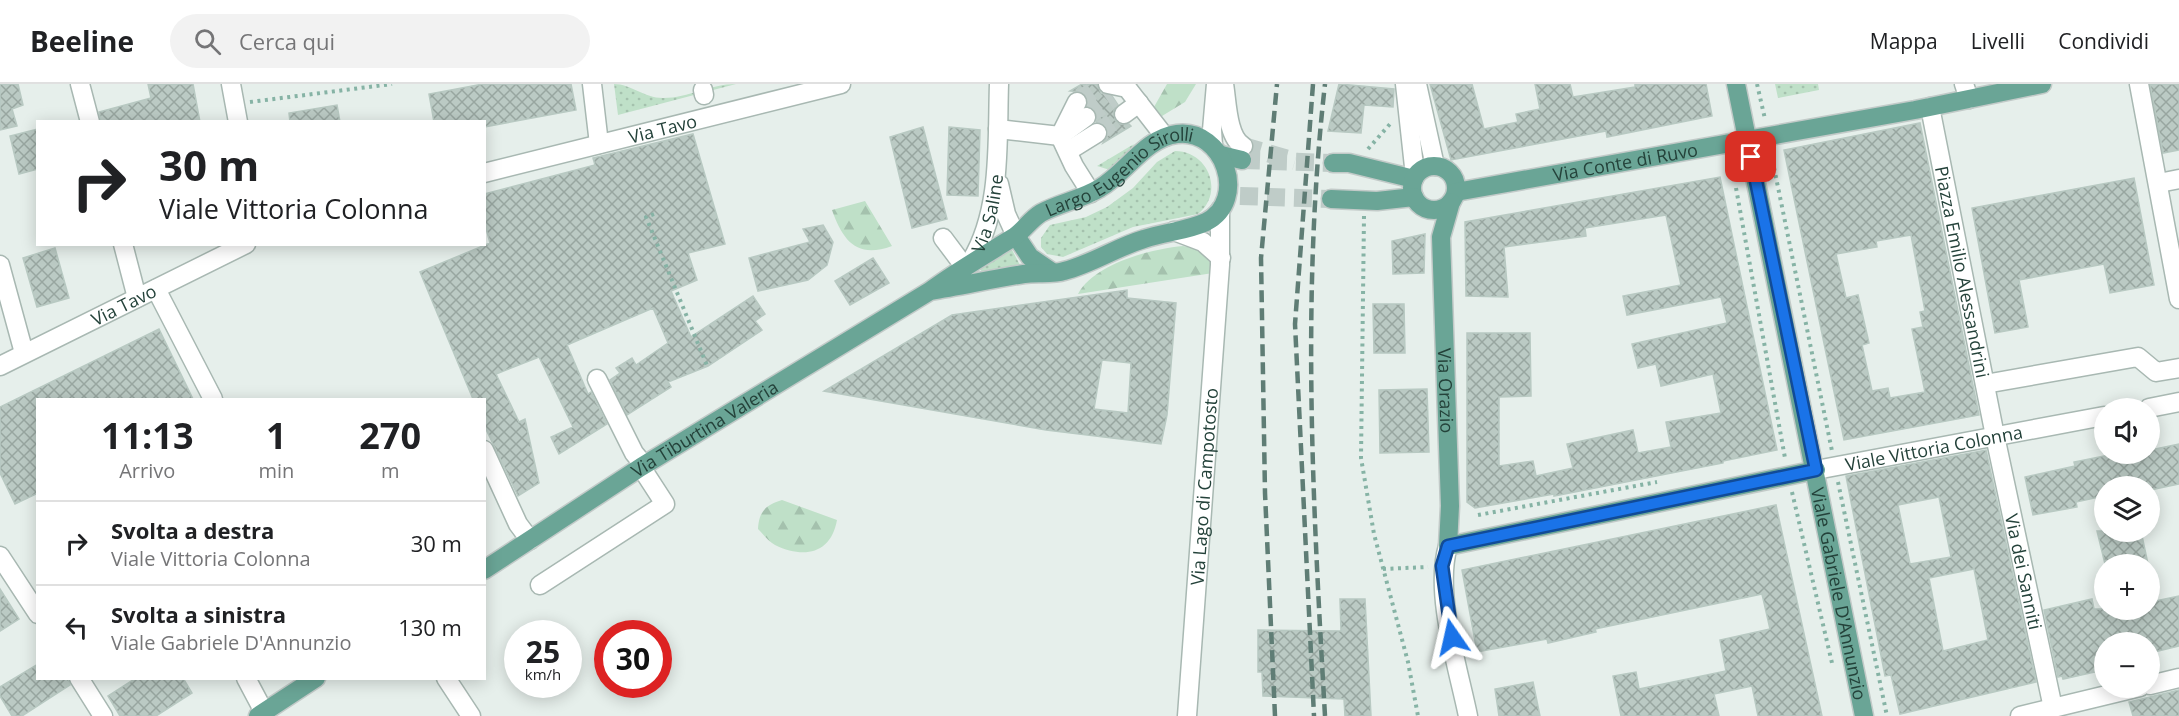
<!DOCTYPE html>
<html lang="it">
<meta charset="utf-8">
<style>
:root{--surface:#fff;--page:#f2f2f2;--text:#202124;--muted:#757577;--line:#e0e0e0}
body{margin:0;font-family:"Open Sans",sans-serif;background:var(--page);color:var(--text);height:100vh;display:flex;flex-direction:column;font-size:22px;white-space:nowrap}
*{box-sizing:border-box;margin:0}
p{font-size:20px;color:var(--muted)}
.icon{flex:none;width:33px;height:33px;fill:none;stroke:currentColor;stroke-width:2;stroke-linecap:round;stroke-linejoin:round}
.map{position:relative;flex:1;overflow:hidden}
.details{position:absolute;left:36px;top:314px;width:450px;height:282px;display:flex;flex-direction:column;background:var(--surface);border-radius:0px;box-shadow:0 3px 15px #0003}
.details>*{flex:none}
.top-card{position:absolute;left:36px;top:36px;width:450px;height:126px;border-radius:0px;box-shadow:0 3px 15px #0003;background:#fff;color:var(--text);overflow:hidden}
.buttons{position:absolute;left:2094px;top:314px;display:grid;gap:12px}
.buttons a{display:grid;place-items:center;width:66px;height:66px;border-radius:50%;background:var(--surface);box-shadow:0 3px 15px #0003;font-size:30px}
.speed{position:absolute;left:504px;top:536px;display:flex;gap:12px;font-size:30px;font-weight:700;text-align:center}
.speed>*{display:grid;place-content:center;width:78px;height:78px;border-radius:50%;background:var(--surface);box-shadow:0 3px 15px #0003;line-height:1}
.speed small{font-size:15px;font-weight:400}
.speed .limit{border:9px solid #d22;background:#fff;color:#111}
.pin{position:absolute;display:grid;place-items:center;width:51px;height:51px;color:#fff;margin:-26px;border-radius:12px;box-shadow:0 3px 9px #0006}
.me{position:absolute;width:66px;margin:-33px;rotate:349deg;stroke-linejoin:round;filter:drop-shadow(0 0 4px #0008)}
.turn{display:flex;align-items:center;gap:21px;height:126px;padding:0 24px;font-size:27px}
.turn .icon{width:78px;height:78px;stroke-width:2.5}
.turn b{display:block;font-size:42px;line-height:51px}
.eta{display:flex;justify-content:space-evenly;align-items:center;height:102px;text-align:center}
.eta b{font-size:36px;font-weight:700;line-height:42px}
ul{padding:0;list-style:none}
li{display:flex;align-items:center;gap:18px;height:84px;padding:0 24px;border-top:2px solid var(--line)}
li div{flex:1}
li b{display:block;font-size:22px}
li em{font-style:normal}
header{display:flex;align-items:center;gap:36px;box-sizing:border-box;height:84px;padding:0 30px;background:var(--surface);border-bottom:2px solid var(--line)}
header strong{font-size:28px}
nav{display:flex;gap:33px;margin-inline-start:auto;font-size:21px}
.search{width:420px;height:54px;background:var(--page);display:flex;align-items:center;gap:15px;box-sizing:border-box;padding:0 21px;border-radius:33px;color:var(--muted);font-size:22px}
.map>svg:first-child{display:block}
</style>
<header>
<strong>Beeline</strong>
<div class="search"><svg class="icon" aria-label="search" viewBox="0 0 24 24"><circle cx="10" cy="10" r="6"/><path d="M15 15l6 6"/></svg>Cerca qui</div>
<nav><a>Mappa</a><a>Livelli</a><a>Condividi</a></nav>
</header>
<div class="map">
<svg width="2179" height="632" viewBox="0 0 2179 632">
<defs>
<pattern id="grass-dots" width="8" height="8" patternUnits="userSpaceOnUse" patternTransform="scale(1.5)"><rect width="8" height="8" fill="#bfe0c8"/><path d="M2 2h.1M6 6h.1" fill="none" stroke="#a4c1ad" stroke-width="1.8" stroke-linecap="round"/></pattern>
<pattern id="forest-firs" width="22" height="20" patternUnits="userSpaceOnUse" patternTransform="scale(1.5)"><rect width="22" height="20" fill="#bfe0c8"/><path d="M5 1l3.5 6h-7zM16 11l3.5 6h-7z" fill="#a4c1ad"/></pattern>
<pattern id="building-cross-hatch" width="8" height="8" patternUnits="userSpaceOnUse" patternTransform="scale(1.5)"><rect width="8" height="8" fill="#bbcac4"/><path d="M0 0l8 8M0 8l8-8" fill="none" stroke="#98a6a0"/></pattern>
</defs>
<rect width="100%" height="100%" fill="#e6efeb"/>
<path fill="url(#grass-dots)" d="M614 0C631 0 644 14 663 14 689 14 710 0 736 0L618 31Z
M1775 0H1818L1819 6 1778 14Z
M1134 60 1117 83 1110 86 1097 82Z
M1175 67C1208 67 1225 108 1198 130L1133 143 1063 173 1047 170 1041 163V154L1050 141 1086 133 1107 123 1133 104 1157 78Z
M1011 164 1020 181 983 189 980 185Z"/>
<path fill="url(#forest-firs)" d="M1167 0H1196L1185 18 1162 32 1154 23Z
M865 117 892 162C857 175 843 157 832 126Z
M1183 162 1197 165 1208 172 1213 189 1078 210C1094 180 1150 165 1183 162Z
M782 416 837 436C831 470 804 475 775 461 769 458 763 450 758 445 759 427 766 421 782 416Z"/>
<path fill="url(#building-cross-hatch)" stroke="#b8c9c2" stroke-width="1.5" fill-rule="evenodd" d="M0 0H18L23 21 12 25 17 42 0 46Z
M148 0H193L200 38H101L99 28 151 14Z
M483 0H571L576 26 484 43V38H434L429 10Z
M1082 0H1097L1101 9 1112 12 1118 21 1114 26 1115 36 1120 40H1129L1131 42 1103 59 1108 49 1106 43 1096 38 1097 31 1095 26 1087 22 1086 11 1081 8 1070 7Z
M1339 0 1394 5 1393 23 1364 21 1361 49 1328 47Z
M1430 0H1472L1484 45 1518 38 1516 30 1540 25 1535 0H1570L1573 13 1635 3V0H1706L1712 32 1607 53 1606 47 1451 76Z
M2150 0H2179V66L2163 69Z
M337 21 340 38H290L289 29Z
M1920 39 1979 331 1844 356 1784 66ZM1911 151 1925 227 1920 228 1923 243 1912 245 1925 308 1890 314 1888 304 1872 307 1862 261 1869 259 1858 211 1846 214 1836 170 1877 163 1876 157Z
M923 43 947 135 912 144 890 53Z
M949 43 980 46 978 112 947 111Z
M38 45V85L19 90 10 52Z
M693 50 725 160 688 169 697 196 671 207 691 253 753 212 765 230 755 237 762 246 708 282 668 298 671 303 627 331 610 296 620 289 616 284 632 274 636 281 668 259 653 224 567 261 588 310 591 308 607 340 559 370 551 353 573 343 539 273 496 290 519 338 525 335 539 399 518 412 484 341V315H473L420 188 490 159 484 137V110L595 81 593 74Z
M1720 93 1777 366 1723 377V379L1554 412V410L1475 424 1467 418V249H1530L1531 312 1499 313V382L1533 377 1536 392 1573 384 1567 360 1633 346 1638 369 1671 363 1666 338 1721 329 1713 290 1661 302 1656 280 1638 284 1632 260 1727 239 1721 213 1627 231 1623 212 1681 201 1666 131 1585 144 1586 152 1504 163 1508 213 1466 212 1465 138Z
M2134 94 2154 201 2110 209 2104 180 2019 196 2028 243 1995 249 1972 124Z
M823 141 833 158 827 181 808 196 758 207 749 174 810 158 803 145Z
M1425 150 1424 189 1393 190 1392 157Z
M55 164 69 214 37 223 23 174Z
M873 174 889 199 850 221 835 197Z
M1127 206V214L1176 219 1167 331 1161 360 1046 346 824 307 952 231ZM1102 276 1131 279 1128 329 1094 325Z
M1373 220H1404L1405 269H1374Z
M159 245 193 315H38V409L15 420 0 389V323Z
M1427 305 1429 368 1380 369 1379 306Z
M2179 360V400L2150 406V402H2104V412L2076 418 2077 423 2033 431 2025 393 2075 382 2074 378 2119 369H2150V366Z
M1986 366 2036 598 1900 630 1891 591 1885 592 1846 392ZM1939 413 1951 473 1910 480 1898 421ZM1974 485 1988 556 1943 567 1929 494Z
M1776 421 1822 632H1758L1752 602 1714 610 1719 632H1621L1613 592 1636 588 1639 605 1726 587 1720 556 1770 545 1762 510 1595 545 1596 548 1548 559 1547 555 1477 568 1462 486Z
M2097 447H2141L2148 480H2105Z
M0 505 19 535 0 547Z
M2179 512V562L2150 569V558H2104V586L2063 595 2062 592 2058 593 2044 526 2092 515 2094 525H2150V518Z
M1340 515H1365L1371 632H1345L1344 615 1263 612 1262 588H1258V546L1341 547Z
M38 580V594H68L70 601 22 632H12L0 612V603Z
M136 594H183L192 609 156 632H120L108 612Z
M1533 598 1540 632H1499L1495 605Z
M2179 606V632H2133L2129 618Z"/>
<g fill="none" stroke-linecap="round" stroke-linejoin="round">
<path stroke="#bfccc8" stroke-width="18" stroke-dasharray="18 9" stroke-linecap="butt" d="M1077 18 1103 0
M1086 33 1113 14
M1097 49 1124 30
M1243 62 1295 77"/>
<path stroke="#bfccc8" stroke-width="18" stroke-dasharray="18 9" stroke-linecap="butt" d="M1242 76 1333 79
M1240 112 1331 115"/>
<defs>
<g id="minor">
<path d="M80 0 90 38"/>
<path d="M231 0 238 38"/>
<path d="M592 0 599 60"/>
<path d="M1108 0 1127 4 1165 53"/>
<path d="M1224 0C1227 17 1227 53 1243 62"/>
<path d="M1405 0 1415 92"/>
<path d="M1417 0 1435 82"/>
<path d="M1964 0 1969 15"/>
<path d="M2139 0 2179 215"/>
<path d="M703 6 704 11"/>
<path d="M1077 18 1060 52 1074 82 1091 109"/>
<path id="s1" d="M1930 23 1995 352 2053 624"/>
<path d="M1124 30 1139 19"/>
<path d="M998 45 1060 52 1086 33"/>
<path d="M1213 62 1212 46 1216 0"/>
<path d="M1068 67 1097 49"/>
<path id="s2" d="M484 89 841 0"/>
<path d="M2159 99 2179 95"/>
<path d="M999 100 1006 130 1016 152"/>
<path d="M1174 147 1203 158 1221 174"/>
<path d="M943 154 964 182"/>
<path d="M123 160 137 214"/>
<path id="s3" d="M971 177C1002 126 997 58 999 0"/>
<path d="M0 181 24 269"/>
<path d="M156 205 213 315"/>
<path id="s4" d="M0 282 246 160"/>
<path d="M597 295 634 369 644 381"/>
<path d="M1985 300 2138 273 2156 288 2179 284"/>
<path d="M2149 324 2179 318"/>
<path d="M484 366 518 440 530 456"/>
<path id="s5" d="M1816 386 2104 332"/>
<path d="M1448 462C1434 509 1458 583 1468 632"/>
<path d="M0 472 38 530"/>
<path d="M540 501 665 420 641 383"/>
<path d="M79 594 103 632"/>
<path d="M246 594 264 628"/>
<path d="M446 594 471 632"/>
<path d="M2150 601 2179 594"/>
<path id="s6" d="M1187 632 1220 181V126"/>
<path d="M2020 632 2140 603"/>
</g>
<g id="major">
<path id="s7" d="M1736 0 1864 632"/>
<path d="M1221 71 1242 76"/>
<path d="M1333 79H1349L1414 95"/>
<circle cx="1434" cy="104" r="22"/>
<path id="s8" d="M1456 108 1915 26 2042 0"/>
<path d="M1331 115 1377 117 1414 113"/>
<path id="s9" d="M1451 118 1441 153 1450 422 1448 462 1816 386"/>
<path d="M1016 152 1030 173 1052 188"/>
<path id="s10" d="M484 486 641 383 930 207C957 187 985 171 1014 153 1024 146 1031 135 1041 129 1060 119 1082 115 1100 104 1126 89 1145 54 1177 50 1224 44 1249 116 1206 138 1187 147 1164 148 1144 155 1117 163 1092 180 1064 187 1052 191 1037 188 1024 190 992 195 961 202 930 207"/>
<path d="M258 632 316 594"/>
</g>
</defs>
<use href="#minor" stroke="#a8b8b2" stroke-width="21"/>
<use href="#major" stroke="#c2cac8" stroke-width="21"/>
<path stroke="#86b3a5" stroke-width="4" stroke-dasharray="3 4.5" stroke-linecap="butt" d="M1757 0 1765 35
M250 18 392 0
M1368 65 1390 40
M1771 69 1832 367
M1736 104 1785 374
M654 130 646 133 708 284
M1364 132 1361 374 1374 450 1408 578 1418 632
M1838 398 1887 632
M1792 408 1832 579
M1478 431 1657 398
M1383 485 1428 483"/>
<use href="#minor" stroke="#fff" stroke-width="18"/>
<use href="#major" stroke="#6aa596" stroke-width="18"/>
<path stroke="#5f7d75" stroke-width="4.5" stroke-dasharray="12 6" stroke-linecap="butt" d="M1313 0 1295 240 1314 632
M1275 632 1265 409 1261 174 1277 0
M1325 632C1313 421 1301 211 1325 0"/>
</g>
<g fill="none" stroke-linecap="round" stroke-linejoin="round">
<defs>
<path id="route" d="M1452 553 1442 482 1448 462 1816 386 1751 73"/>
</defs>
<use href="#route" stroke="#114b97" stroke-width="15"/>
<use href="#route" stroke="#1a73e8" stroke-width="10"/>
</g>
<g text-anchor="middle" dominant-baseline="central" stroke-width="5" stroke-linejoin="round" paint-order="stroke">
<g font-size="18" fill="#24423a" stroke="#f7fbf9">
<text stroke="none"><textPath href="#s2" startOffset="184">Via Tavo</textPath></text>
<text stroke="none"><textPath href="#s8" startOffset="172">Via Conte di Ruvo</textPath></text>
<text stroke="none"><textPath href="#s10" startOffset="753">Largo Eugenio Sirolli</textPath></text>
<text stroke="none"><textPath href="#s3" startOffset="51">Via Saline</textPath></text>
<text stroke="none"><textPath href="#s1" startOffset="168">Piazza Emilio Alessandrini</textPath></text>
<text stroke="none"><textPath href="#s4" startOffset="138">Via Tavo</textPath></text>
<text stroke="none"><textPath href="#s9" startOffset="190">Via Orazio</textPath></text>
<text stroke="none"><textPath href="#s10" startOffset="262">Via Tiburtina Valeria</textPath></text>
<text stroke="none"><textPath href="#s5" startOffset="120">Viale Vittoria Colonna</textPath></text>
<text stroke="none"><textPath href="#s6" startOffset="230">Via Lago di Campotosto</textPath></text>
<text stroke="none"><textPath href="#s1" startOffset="474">Via dei Sanniti</textPath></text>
<text stroke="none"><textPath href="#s7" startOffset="520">Viale Gabriele D'Annunzio</textPath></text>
</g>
</g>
</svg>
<div class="buttons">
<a><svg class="icon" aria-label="sound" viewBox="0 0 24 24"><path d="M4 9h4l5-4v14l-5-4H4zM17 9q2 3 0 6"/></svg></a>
<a><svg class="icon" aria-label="layers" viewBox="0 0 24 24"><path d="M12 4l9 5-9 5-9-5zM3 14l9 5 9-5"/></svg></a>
<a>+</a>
<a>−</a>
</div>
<div class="speed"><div>25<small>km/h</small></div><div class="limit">30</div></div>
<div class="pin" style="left:1751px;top:73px;background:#d93025"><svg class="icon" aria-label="arrive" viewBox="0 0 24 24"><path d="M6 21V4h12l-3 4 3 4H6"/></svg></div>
<svg class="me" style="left:1452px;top:553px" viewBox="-20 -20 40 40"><path d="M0-17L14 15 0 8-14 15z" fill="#1a73e8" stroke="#fff" stroke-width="4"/></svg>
<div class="top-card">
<div class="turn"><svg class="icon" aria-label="right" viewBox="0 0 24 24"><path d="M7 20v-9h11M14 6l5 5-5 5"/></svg><div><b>30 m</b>Viale Vittoria Colonna</div></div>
</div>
<section class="details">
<div class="eta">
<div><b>11:13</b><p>Arrivo</p></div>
<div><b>1</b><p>min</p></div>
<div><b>270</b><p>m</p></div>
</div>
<ul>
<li><svg class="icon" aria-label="right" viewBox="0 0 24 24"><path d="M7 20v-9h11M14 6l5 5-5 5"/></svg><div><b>Svolta a destra</b><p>Viale Vittoria Colonna</p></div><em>30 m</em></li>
<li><svg class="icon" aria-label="left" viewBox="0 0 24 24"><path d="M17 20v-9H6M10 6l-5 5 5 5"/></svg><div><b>Svolta a sinistra</b><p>Viale Gabriele D'Annunzio</p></div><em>130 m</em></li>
</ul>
</section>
</div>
